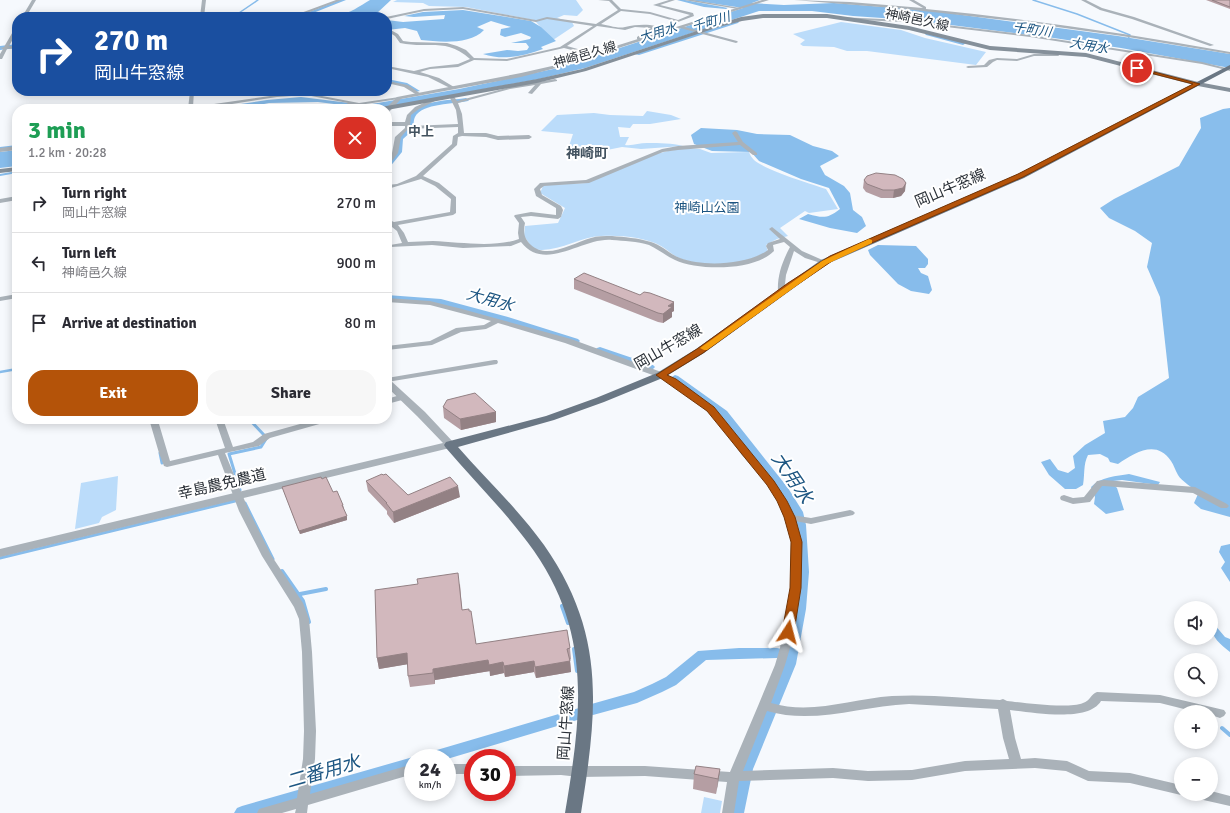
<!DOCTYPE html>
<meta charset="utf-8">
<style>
:root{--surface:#fff;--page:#f7f7f7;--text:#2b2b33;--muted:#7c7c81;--line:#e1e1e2;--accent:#b45309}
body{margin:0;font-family:Signika,"Noto Sans JP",sans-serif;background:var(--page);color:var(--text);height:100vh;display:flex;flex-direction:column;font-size:15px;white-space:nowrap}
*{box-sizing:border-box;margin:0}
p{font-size:13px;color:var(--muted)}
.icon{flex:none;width:22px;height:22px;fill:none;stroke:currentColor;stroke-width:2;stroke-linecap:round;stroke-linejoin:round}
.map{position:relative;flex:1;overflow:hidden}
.details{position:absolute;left:12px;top:104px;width:380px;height:320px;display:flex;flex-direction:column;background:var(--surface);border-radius:16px;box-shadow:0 2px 10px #0003}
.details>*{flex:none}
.banner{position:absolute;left:12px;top:12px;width:380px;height:84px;border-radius:16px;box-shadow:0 2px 10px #0003;background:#1a4fa0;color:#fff;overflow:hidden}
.buttons{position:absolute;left:1174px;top:601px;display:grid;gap:8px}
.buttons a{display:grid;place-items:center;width:44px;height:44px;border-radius:50%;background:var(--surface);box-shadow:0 2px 10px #0003;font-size:20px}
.speed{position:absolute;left:404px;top:749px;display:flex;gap:8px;font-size:20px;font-weight:700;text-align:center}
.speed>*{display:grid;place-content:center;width:52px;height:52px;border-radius:50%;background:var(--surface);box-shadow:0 2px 10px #0003;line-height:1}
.speed small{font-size:10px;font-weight:400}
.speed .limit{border:6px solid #d22;background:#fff;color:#111}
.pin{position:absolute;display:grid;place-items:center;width:34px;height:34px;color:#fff;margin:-17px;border:2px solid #fff;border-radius:50%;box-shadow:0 1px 4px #0007}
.me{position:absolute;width:44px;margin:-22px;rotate:9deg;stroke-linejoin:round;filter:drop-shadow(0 0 3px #0008)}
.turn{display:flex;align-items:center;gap:14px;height:84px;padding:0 16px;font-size:18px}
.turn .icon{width:52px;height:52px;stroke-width:2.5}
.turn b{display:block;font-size:28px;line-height:34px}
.round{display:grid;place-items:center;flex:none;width:42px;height:42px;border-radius:16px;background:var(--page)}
.head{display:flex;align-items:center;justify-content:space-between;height:68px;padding:0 16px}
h1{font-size:24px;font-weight:700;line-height:30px;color:#1e9e55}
.action{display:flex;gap:8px;margin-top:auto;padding:8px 16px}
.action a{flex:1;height:46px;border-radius:16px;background:var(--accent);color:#fff;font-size:16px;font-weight:700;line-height:46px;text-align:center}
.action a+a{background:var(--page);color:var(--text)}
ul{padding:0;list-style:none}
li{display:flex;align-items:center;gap:12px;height:60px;padding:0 16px;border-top:1px solid var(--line)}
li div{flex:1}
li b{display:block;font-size:15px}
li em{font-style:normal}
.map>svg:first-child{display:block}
</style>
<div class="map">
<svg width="1230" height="813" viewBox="0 0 1230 813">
<rect width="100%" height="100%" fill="#f6f9fd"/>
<path fill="#bbdcfa" d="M397 0H576L583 10 577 16 564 15 557 18 572 22 574 26 553 40 534 20 466 7 429 6 423 3 393 2Z
M841 22 901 30 925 38 986 52 976 65 867 51H847L834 47 803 46 800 44 805 40 793 34Z
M647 111 671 115 681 119 650 124H633L630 128 618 127 620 137H629L625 145C633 146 639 143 647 143 660 143 672 143 683 146L641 149 622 147 602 151 566 155 573 134 541 131 557 115 594 113 610 115 643 116Z
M686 148 700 149 711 153 749 152C750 155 752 158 754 160 765 170 811 184 826 189L838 209 809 213 805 211 780 228 788 236 777 239 766 245 768 252C742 265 706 269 679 258 672 255 667 249 661 246 645 237 620 235 601 236 578 237 557 254 533 249L524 236 525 226 558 223 565 208 540 193 543 186 548 185 587 183 656 154 668 151Z
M118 476 116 510 102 517 99 523 75 529 81 483Z
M704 797 722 801 720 813H701Z"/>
<path fill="#89beec" d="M370 0H391L376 14 367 17H318C325 15 330 15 337 15 349 14 360 6 370 0Z
M463 10 531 21 541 27 556 41 541 47 543 49C523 56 504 61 483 54L507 50 518 51 527 50 529 47 526 43H511L530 39 531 37 521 33 505 37 500 35 501 29 511 27 491 21 477 27 484 30C470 45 440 42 421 40L417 31 405 28 387 30V20L403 22 444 19 445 15 414 17 404 16 423 12Z
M1230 108V517L1201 509 1194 503 1198 494C1193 487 1181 481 1178 475 1175 470 1174 465 1171 461 1156 439 1135 453 1118 464L1110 462 1108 458 1100 454 1088 455C1083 465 1085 474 1083 485L1076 489H1065L1049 475 1041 462 1050 459 1058 470 1068 473 1075 468 1073 456 1085 445 1105 433 1103 421 1125 417 1133 408 1138 397 1169 378 1160 297 1147 267 1152 243 1135 231 1109 218 1100 208 1114 199 1179 166 1201 128 1200 118 1223 109Z
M701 128 737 130 757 134 790 135 813 146 832 151 839 156 820 166 825 175 844 186 850 193 853 210 862 217 866 226 857 233 830 228 799 219 808 214C823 218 827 219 840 209L829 188 801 179 759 161 751 152 712 151 694 144 691 135Z
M1129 474 1160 482 1158 485 1122 480 1113 481V484L1117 488 1124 510 1106 514 1094 504 1095 497 1091 487C1100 477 1117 476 1129 474Z
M1230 544V582L1221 568 1225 562 1219 552 1221 546Z
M1214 624 1225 637 1230 639V652C1221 645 1211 637 1211 625Z"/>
<path fill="#87bceb" d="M690 0H760L752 3 784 5 834 3 933 11 1118 36 1230 54V68L1121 48 1047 37 911 20 853 16 812 11H759L585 68 539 79 376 109H347L350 106 318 102 269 103 238 109H207L267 100 301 97 366 105 459 89 558 68 743 8Z
M17 150V166L0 168V152Z
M878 245 916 246 928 259V264L925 268H918L921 273 928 276 932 290 929 294 911 291 898 284 870 255 868 250Z"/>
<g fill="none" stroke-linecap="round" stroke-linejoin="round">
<path stroke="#87bceb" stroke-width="1.5" d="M1033 0 1077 14 1130 35 1127 41
M233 17 258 0"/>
<path stroke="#87bceb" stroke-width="2" d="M0 148 17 146
M0 175 17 172"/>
<path stroke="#87bceb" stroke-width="2.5" d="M0 372 17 369"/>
<path stroke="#87bceb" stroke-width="3" d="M249 419 264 435
M327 421 334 419
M160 453 162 463
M240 490 229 454 261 447 266 439
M245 503 273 559
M0 558 235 501"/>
<path stroke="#87bceb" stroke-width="4" d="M282 571 303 601 309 622
M300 594 326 589
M562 606 568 623
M574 649 577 671
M1222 728 1230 735"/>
<path fill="#87bceb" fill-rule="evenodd" d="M340 0H346L303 17H296Z
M677 0H685L728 8 726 9 704 7Z
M736 20 739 22 738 23 639 55 634 54Z
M928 32 965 42 966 43 963 45 926 35 925 34Z
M17 44V48L0 50V46Z
M387 79 407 83 420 91 415 92 403 85 387 83Z
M466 98 469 100 468 101C455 104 422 103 415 117 413 121 414 126 413 130L403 139 402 152 389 168 387 169V163L396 152 397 138 407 129C407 125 407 120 409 117 419 99 449 101 466 98Z
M387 295 441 299 508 317 578 339 580 341 578 343H572L502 321 441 305 387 301Z
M600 347 653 365 655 367 653 369H647L597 352 595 350 597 348Z
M675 375 678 376 727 411 788 488 803 512 806 525 809 572 806 609 796 664 753 769 744 813H728L739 769 782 664 794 609 797 572 794 525 791 512 780 493 719 415 672 380 670 378Z
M739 648H777L782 649 784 653 782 657 777 658 706 660 676 685 662 692 637 703 593 715 588 713 586 709 588 705 634 692 652 684 666 677 698 651Z
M579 708 584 710 586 714 584 718 447 759 423 758 425 754 430 752Z
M413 757 417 758H413V769L265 813H234L237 808 242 806Z"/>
<path fill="#aab2b9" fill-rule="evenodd" d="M32 0H36L26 17H22Z
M202 0H206L204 17H200Z
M336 0H342L296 17H290Z
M598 0H612L621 9 650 12 678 20 690 15 653 5 669 0H675L660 5 693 13 694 16 678 22 650 14 621 11 601 24C608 25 618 29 625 27 640 24 654 23 668 31L666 32 655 29 641 38 642 40 640 41 637 39V37L651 28 635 27 625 30 597 26 567 46 595 54V56L564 48 507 61 474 60 458 67 430 69 420 72 439 78 454 87V88L452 89 428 77 387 68V66L414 71 430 67 458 64 470 59C446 37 428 49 400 43L395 36 387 31V28L398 34 403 41 411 42 447 43 457 46 466 50 474 58 507 59 560 47 593 26 547 19 536 22 463 9 424 11 387 19 386 17 424 9 463 7 536 20 547 17 596 24 618 10 609 1Z
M684 0H693L740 8 738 9Z
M794 0 850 2 923 8 909 0H914L926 7V9C1028 19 1129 34 1230 52V54L1122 36 1014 21 905 9Z
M1081 0H1086L1102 8 1134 17 1214 45 1210 46 1132 19 1100 10Z
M839 17 904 20 1030 35 1202 62 1230 69V71L1202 64 1030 37 904 22 838 19Z
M681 26 737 41 738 42 736 43 680 28Z
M17 27V32L9 46H17V48L7 49 2 59H0V54L3 49 0 48 4 47 15 28Z
M1055 51 1057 52 1059 56H1034L1017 61 997 60 993 62 987 67 968 68 966 67 968 66 984 65 989 60 997 58 1017 59 1034 54H1054L1053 52Z
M555 79 557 80V81L541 84 532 94 528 93 535 85 510 89 458 103 462 114 464 133H486L498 136 529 135 532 137 529 139 498 140 486 137 462 136 458 137 457 145 423 176 439 183 456 197V213L453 215 398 225 404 233 408 242C416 242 424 241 433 241 459 242 494 248 519 239L518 233 519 223 514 216 515 215 531 212 556 215V208L536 196 534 189 540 183 586 180 662 149 678 146 738 142 732 133 735 131 737 132 743 142 757 153V155H753L740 145 678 150 663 152 589 183 544 186 540 189 542 195 561 206 563 210 561 217 558 219 531 216 521 217 525 223C523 232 524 239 531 245 547 260 573 243 591 238 597 236 605 236 612 236 624 237 638 238 651 242 662 245 669 254 680 258 703 267 747 265 768 250L766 246 768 243 780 239 769 229 772 227 802 251 827 262 824 264 805 258 794 251 786 275 784 293 781 295 778 293C777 276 782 262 790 247L784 242 773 245 774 251C755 271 699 271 675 260 666 256 658 249 649 245 637 241 624 241 612 240 583 237 545 273 521 242L511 246 463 248 432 245 390 247V245L402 243 397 231 387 223V219L394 222 450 212 451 199 435 186 421 179 391 188 387 189V185L397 184 416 176 452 144 453 136 458 133V127L408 129 401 137 398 153 389 165 387 166V160L392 153 395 137 405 128V126H387V122H405L407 115 415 107 437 97 439 98V99L419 109 411 115 410 126 458 124 456 110 449 96V95H453L457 101 510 87Z
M387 81 408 85 421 94 417 95 404 87 387 83Z
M190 91H194L193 107 277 95 299 93 301 92 359 103 399 97 401 98 399 99 359 105C351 104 345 109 338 109L348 103 306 95 277 97 200 109H188Z
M17 146V150L0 152V148Z
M17 196V200L0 203V199Z
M17 294V298L0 301V297Z
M387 298 430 301 462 309 571 339 664 373 676 379 713 407 723 417 747 450 774 481 786 501 792 515 811 518 850 510 853 511 855 513 853 515 811 524 795 521 801 542 800 588 790 648 785 665 771 703C812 715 851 699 892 696 928 694 964 698 1000 700L1003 699 1007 701C1025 703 1068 709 1083 703 1090 701 1091 694 1097 692L1160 695 1224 710 1226 713 1224 716 1220 718 1211 715V712H1196L1160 703 1101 701C1088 723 1032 712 1010 710L1015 738 1021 759 1035 758 1067 761 1089 771 1130 773 1181 785V794H1184L1181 795 1130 783 1088 781 1066 771 1035 768 965 771 912 780 868 781 833 778 739 781 734 813H722L727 782 645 776 579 777 561 775 507 776V766H645L730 772 758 706 775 665 780 648 790 588 791 542 784 517 778 501 768 485 741 454 717 421 707 411 670 383 658 377 565 343 498 323 486 329 461 332 432 345 387 350V346L430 341 456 328 484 325 491 321 430 305 387 302ZM909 704 998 709 1003 738 1009 759 965 761 912 770 868 771 833 768 743 771 767 711C814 725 861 706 909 704Z
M494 360H497L498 362 497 364 387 382V378Z
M400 395H403L407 397 406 399 387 404V399Z
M149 419H173L172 421 159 424 170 461 225 448 215 419H223L233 447 253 442 264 434 318 419H331L330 421 270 438 259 446 225 453 249 511 271 555 303 603 309 619 312 652 316 731 315 759 310 794 413 764V774L308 805 307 813H295L296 809 282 813H257L259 809 297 798 303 759 304 731 302 652 299 619 294 607 262 556 239 511 218 455 167 467 164 466 159 453Z
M1104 480 1195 487 1227 504 1229 506 1227 508H1221L1193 493 1104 486H1102L1090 502 1073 504 1061 500 1060 498 1061 496 1064 495 1073 498 1084 497 1097 481Z
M447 764H473V774H447Z
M1211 791 1230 796V806L1199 799 1195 798 1193 794H1211Z"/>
<path fill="#aab2b9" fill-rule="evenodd" d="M762 0H769L556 68 521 77 401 99 389 112 387 113V109H385L397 97 521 73 552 66Z
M387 379 390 380 425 412 454 443 455 445 454 447 0 557V549L443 443 417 416 387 387Z"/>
<path fill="#85909a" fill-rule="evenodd" d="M763 14H827L909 26 990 46 1086 53 1198 82 1230 88V92L1198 86 1086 57 990 50 909 30 827 18H763L742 21 719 27 586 71 537 83 387 110 378 109 381 107 537 79 582 69 715 25 741 17Z
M17 167V171L0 173V169Z"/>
<path fill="#6a7784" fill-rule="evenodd" d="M1230 65V69L1024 178 827 264 704 353 665 377 604 402 554 420 458 447C486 479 518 509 544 545 607 635 597 711 581 813H565C581 718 593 636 534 551 508 514 475 482 446 448L444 445 446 442 546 416 596 398 657 373 696 349 821 260 1018 174Z"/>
</g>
<path fill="#b59ea3" d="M1206 0H1230V9Z
M864 180 905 191 901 196 893 198H881L866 192 863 188Z
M574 279 674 311 672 312V317L663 323 658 322 574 289Z
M443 407 496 412V422L461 430 444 418Z
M322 479 343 505 344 508 343 509 347 520 300 534 282 487Z
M366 481 408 495 460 497 394 523 387 514V511L368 491Z
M460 584 462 610 476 644 570 648 571 659 570 660 571 672 536 678 534 672 505 677 504 673 490 676V671L435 680V684L410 687 408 676V664L379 669 377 658Z
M720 769 716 794 693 789 694 774Z"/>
<path fill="#938184" d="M906 183 905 191 901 196 893 198 894 190Z
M674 302V311L672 312V317L663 323V314L668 306Z
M496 412V422L461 430 460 419Z
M458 486 460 497 394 523 393 512Z
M347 516V520L300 534 299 531Z
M407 653 409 664 379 669 377 658Z
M488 660 490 671 435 680V684L433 669Z
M534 661V672L505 677 504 666Z
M570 661 571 672 536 678 535 667Z
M503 662 504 673 490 676 489 665Z
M720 769 718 784 716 794 718 779Z"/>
<path fill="#d2b8bd" stroke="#938184" d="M1212 0H1230V7Z
M876 173 895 175 903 179 906 183 903 188 894 190H883L867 184 864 180 867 176Z
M584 273 640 295 644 292 650 293 674 302 668 306 672 307 663 314 658 313 574 279Z
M475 393 496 412 460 419 443 407 447 400Z
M382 474 383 475 386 474 408 495 450 477 458 486 393 512 386 503H387L366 481Z
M321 477 322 479 326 477 333 492 337 491 343 505H342L347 516 299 531 282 487Z
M458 573 462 610 469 609V611H471L476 644 567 630 570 648 567 649 570 661 535 667 534 661 504 666 503 662 489 665 488 660 433 669V673L408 676 407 653 377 658 375 590 418 584 417 579Z
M696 766 720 769 718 779 694 774Z"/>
<path fill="#b45309" stroke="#753606" d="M1135 67 1200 84 1023 177 835 259 794 287 703 353 667 375 676 379 714 407 774 481 787 501 795 517 802 542 801 588 794 632 792 636 788 637 784 636 782 632 790 588 791 542 784 517 777 501 767 485 707 411 656 375 697 349 788 283 830 256 1018 174 1193 84 1135 69Z"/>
<path fill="#f59e0b" d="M869 239 872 240V243L827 264 707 350H704L700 348 822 261Z"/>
<g text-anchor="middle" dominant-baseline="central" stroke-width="4" stroke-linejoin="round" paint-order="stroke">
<g font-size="13" fill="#2b3138" stroke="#fff">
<text transform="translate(917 20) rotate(12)">神崎邑久線</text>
<text transform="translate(585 55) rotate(-16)">神崎邑久線</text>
</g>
<g font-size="13" font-style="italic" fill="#1d5682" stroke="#fff">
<text transform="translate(711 22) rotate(-17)">千町川</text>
<text transform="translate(1032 30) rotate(8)">千町川</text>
<text transform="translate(658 33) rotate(-18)">大用水</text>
<text transform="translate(1089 46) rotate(10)">大用水</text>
</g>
<g font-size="13" font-weight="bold" fill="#42525f" stroke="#fff">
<text x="421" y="132">中上</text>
</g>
<g font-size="13" fill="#1b5480" stroke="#fff">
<text x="707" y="208">神崎山公園</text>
</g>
<g font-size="14" font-weight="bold" fill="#42525f" stroke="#fff">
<text x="587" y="153">神崎町</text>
</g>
<g font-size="15" fill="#2b3138" stroke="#fff">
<text transform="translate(950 188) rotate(-23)">岡山牛窓線</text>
<text transform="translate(668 347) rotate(-30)">岡山牛窓線</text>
<text transform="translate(222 484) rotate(-13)">幸島農免農道</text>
<text transform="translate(566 723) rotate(-86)">岡山牛窓線</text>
</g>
<g font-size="16" font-style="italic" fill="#1d5682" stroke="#fff">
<text transform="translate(490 300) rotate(16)">大用水</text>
</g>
<g font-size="19" font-style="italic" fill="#1d5682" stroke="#fff">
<text transform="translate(792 478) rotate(56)">大用水</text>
<text transform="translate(323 772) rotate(-16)">二番用水</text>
</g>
</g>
</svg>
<div class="buttons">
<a><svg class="icon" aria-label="sound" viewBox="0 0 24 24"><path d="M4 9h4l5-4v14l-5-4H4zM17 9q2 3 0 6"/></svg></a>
<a><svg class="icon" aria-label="search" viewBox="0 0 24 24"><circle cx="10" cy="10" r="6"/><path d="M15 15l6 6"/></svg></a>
<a>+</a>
<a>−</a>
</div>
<div class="speed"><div>24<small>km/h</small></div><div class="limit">30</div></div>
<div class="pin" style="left:1137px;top:68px;background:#d93025"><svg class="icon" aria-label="arrive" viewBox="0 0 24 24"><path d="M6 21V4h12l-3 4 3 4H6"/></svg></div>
<svg class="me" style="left:788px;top:632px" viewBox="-20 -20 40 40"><path d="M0-17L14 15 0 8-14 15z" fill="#b45309" stroke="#fff" stroke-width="4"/></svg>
<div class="banner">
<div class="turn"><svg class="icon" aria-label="right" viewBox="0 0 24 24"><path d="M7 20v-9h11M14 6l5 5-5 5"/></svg><div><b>270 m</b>岡山牛窓線</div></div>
</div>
<section class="details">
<div class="head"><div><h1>3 min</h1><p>1.2 km · 20:28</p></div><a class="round" style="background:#d93025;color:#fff"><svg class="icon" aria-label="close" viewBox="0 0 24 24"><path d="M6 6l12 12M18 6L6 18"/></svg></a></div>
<ul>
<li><svg class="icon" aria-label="right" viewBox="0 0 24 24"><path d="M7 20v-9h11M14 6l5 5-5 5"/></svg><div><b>Turn right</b><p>岡山牛窓線</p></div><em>270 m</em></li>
<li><svg class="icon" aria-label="left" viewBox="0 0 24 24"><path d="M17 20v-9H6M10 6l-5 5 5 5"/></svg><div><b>Turn left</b><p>神崎邑久線</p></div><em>900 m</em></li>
<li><svg class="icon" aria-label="arrive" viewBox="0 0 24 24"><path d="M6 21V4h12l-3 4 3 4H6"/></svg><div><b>Arrive at destination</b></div><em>80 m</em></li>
</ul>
<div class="action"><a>Exit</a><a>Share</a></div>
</section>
</div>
